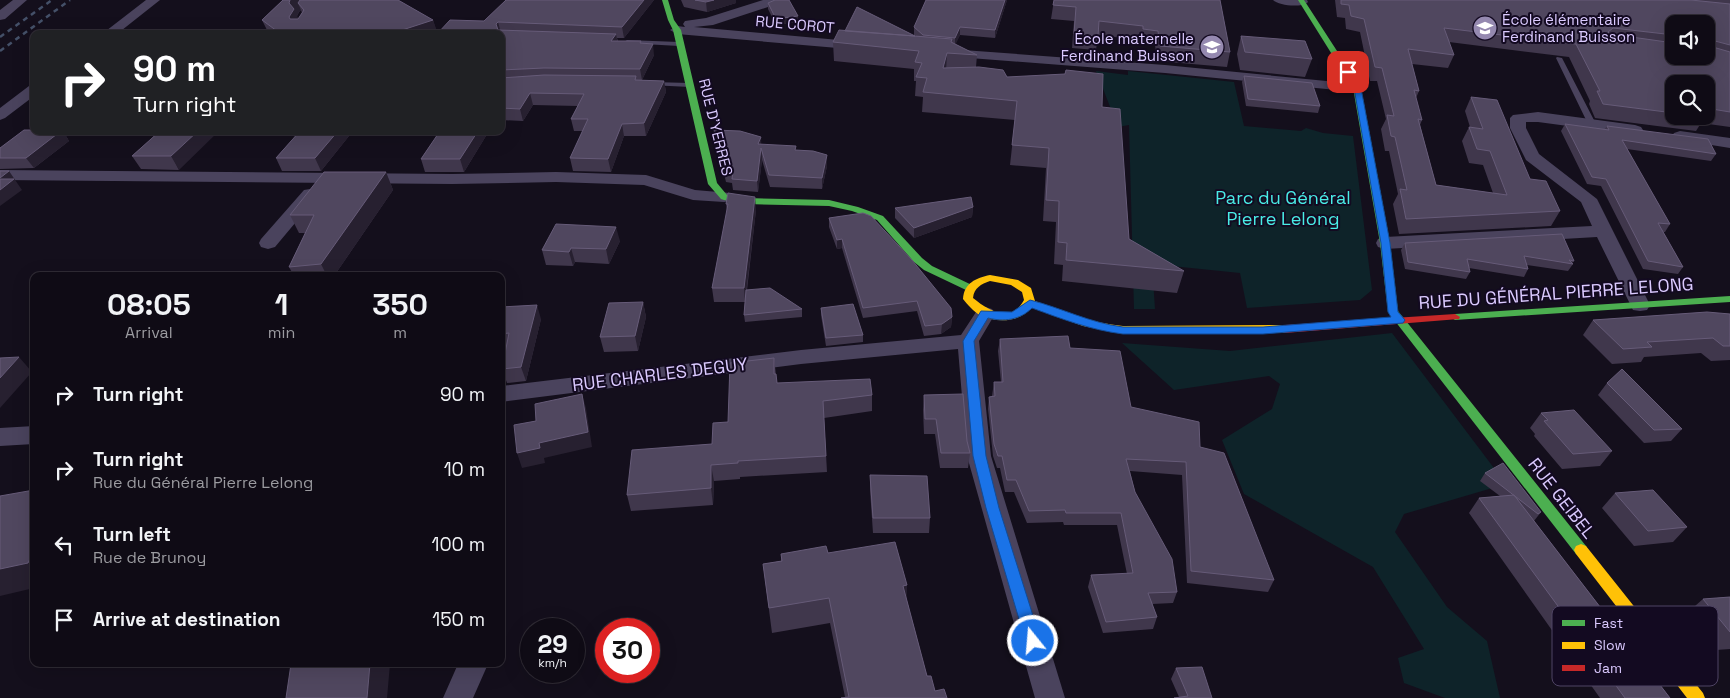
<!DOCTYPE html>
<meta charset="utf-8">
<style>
:root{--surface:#0f0b15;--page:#1d1922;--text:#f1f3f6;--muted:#9b9ba0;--line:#2f2b34}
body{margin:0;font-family:"Space Grotesk",sans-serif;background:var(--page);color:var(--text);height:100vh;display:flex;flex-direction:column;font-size:19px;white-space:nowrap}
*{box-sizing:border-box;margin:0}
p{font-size:16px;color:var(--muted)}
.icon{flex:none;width:28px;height:28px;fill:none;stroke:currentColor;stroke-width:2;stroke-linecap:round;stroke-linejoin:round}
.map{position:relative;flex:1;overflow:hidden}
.panel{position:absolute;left:30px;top:272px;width:475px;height:395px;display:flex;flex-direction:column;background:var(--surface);border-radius:10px;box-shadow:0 5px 20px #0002,0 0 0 1px var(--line)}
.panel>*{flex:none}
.top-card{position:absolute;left:30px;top:30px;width:475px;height:105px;border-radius:10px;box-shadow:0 5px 20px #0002,0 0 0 1px var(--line);background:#202124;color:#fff;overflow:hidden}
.controls{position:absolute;left:1665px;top:15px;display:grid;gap:10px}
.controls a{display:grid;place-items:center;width:50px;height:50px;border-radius:10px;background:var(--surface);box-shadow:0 5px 20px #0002,0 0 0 1px var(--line);font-size:25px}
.speed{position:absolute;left:520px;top:618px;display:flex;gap:10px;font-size:25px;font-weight:700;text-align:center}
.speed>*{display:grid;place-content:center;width:65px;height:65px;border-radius:50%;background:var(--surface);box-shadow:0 5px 20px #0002,0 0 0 1px var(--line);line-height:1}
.speed small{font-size:12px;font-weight:400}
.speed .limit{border:8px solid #d22;background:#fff;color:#111}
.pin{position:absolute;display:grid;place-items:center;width:42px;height:42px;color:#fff;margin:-21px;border-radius:10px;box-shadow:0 2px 8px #0006}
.me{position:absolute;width:55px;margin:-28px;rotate:343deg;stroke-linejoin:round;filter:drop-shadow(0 0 4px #0008)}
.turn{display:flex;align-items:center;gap:18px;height:105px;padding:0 20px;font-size:22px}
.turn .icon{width:65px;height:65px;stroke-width:2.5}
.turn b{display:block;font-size:35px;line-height:42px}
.eta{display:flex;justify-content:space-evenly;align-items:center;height:85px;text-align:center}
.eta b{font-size:30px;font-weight:800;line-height:35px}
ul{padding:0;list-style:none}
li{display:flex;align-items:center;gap:15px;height:75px;padding:0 20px}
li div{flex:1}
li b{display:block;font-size:19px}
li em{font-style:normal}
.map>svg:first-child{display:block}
</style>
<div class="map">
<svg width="1730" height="698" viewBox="0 0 1730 698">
<rect width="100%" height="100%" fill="#140f1c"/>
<path fill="#0e2329" d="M1096 71 1128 75V71L1234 82 1244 126 1301 131 1306 128 1323 133 1353 136 1372 290 1360 300 1247 308 1240 273 1152 264 1155 309H1134L1129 125 1118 127Z
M1392 333 1506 484 1404 514 1395 532 1447 607 1487 641 1500 698H1445L1404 683 1398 658 1424 649 1373 567 1244 494 1222 440 1272 409 1280 384 1269 376 1174 390 1122 343 1230 351Z"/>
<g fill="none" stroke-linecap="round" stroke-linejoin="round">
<path fill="#4a435d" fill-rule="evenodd" d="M627 40 679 42 682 44 679 46 625 43 624 42Z
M1557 57 1562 58 1596 124 1595 126H1592L1588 124 1556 58Z
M651 82 690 83 693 85 690 87 649 85V83Z"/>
<path fill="#4a435d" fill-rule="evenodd" d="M13 0H27L5 19 0 20V10Z
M146 0H160L117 34H102Z
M763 0H782L780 3 713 25 694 27 861 42 868 46 861 50 677 34 670 30 677 26 685 27 683 24 685 21 706 18Z
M1273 0H1307L1308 2C1302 8 1279 6 1273 0Z
M949 49 1165 65 1357 84 1362 85 1364 88 1362 91 1357 92 1165 73 944 56 942 53 944 50Z
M34 85V96L5 118 0 120V108L29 86Z
M1538 112 1635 125 1641 127 1643 130 1641 133 1635 135 1538 122H1526V128L1539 154 1597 199 1650 305 1647 310 1640 311 1633 310 1597 237 1385 249 1378 247 1376 243 1378 239 1385 237 1592 226 1581 202 1526 160 1510 128V118L1513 115Z
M1680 131 1730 138V148L1674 139 1672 136 1674 133Z
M0 170 452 174 556 172 646 175 695 190 730 193 733 197 730 201 724 202 693 200 644 185 556 182 452 184 0 180Z
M310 189 316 190 319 194 316 198 275 247 268 249 261 247 259 243 261 239 304 190Z
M985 307 992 309 995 314 979 341 991 456 1065 698H1035L967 456 958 349 801 364 501 402V386L801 350 961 335 978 309Z
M34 426V444L0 446V428Z
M458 664H488L473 698H443Z"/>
<path fill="#4caf50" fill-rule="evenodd" d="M662 0H668L674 20 681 30 717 183 727 195 746 198 829 200 858 207 883 216 922 258 932 266 974 286 975 288 974 290H966L924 270 914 262 877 220 852 211 829 206 746 204 724 200 721 199 708 184 673 30 668 20Z
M1298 0H1304L1361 88 1390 243 1398 311 1586 546 1588 550 1586 554 1581 556 1576 554 1388 312 1380 243 1353 88Z
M1730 296V302L1455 320 1450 317 1455 314Z"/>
<path fill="#ffc107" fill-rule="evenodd" d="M990 275 1018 280 1031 288 1035 301C1064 312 1092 323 1123 326L1285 325 1290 329 1285 333 1123 334 1083 326 1031 307C1021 323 995 323 980 315 974 312 967 304 963 299 964 283 976 278 990 275ZM990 281 1011 285 1022 292 1024 300C1011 324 989 311 973 298 974 288 981 284 990 281Z
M1581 544 1586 546 1703 693 1705 698H1687L1576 554 1574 550 1576 546Z"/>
<path fill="#c62828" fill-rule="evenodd" d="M1455 314 1460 317 1459 319 1285 333 1280 329 1285 325Z"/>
<path stroke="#445068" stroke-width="2.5" stroke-dasharray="5 4.5" stroke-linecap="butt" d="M0 37 52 0
M0 51 70 0"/>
</g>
<path fill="#40374c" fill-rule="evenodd" d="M283 0 433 20 437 34 484 21 654 0 624 38H617L618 41H641V44L654 55 642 80 664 81 666 92 646 136H624L611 172 573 171 570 158 583 131H574L571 119 578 106 533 105 523 121 501 120V34H269L262 20ZM301 10 302 13 298 19 297 16 299 12Z
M681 0H736V3L707 12 684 7Z
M1007 0 995 38 960 35 955 44 977 55 976 67 1102 107 1129 239 1184 271 1177 293 1062 281 1063 265 1054 264 1056 222 1043 221 1046 168 1010 165 1015 120 922 112 923 97 915 96 916 81H914V69L834 61 833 42 916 36 914 35V27Z
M1054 0H1220L1230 52 1227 67 1157 61 1155 45 1140 43V40L1098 35 1096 50 1072 48 1074 21 1051 19Z
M1335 0H1730V127L1701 123 1696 131 1595 118 1589 104 1590 101 1569 57 1449 42 1454 55 1448 68 1412 64 1419 91 1416 98 1422 120 1420 125 1436 185 1493 193 1483 165 1469 163 1462 141 1469 127H1470L1465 111 1471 97 1530 179 1560 211 1551 226 1399 234 1393 204 1398 194 1389 151H1385L1381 129 1386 119 1377 81H1370L1360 32 1346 29 1345 18 1337 17ZM1674 24 1706 56H1674ZM1674 84H1706V116H1674Z
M768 3 799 22 776 25 768 9Z
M1241 36 1312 59 1305 77 1240 70 1237 54Z
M1244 76 1320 106 1318 113 1246 106 1242 82Z
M1565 124 1604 130 1607 126 1716 154 1711 161 1627 149 1670 224 1665 232H1663L1683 267 1678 274 1643 269 1601 186 1587 184 1561 131Z
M714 130 761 137V144L796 150 827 166 822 189 770 187 762 160 758 192 733 190 732 183 726 182 716 141Z
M34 131H63L69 141 34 168 0 169V148Z
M160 131 179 170 141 169 132 156Z
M300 131H353L321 171H282L276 158Z
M440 131H489L464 172H425L421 159Z
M386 172 393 190 334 276H294L289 267 305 233H299L290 215Z
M728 193 756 210 747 290 802 309V317L745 322 744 315 745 302H714L712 288 727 212 726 204Z
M973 207 972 217 914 238 895 218V208Z
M829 218 952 317 951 327 941 334 924 336 917 311 863 318 842 248 837 249 829 227Z
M620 241 609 264 575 262 573 266 546 265 542 250Z
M1405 243 1574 261 1572 263 1573 264 1568 271 1527 265 1528 269 1524 277 1469 268 1470 272 1466 279 1405 269 1401 250Z
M643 302 646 317 638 351 604 352 600 337Z
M501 307 541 319 526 381 507 383 502 369 506 348H501Z
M821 308 863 335V342L826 346 821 315Z
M1730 314V360L1711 361 1701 353 1644 357 1641 362 1612 364 1583 335 1593 320Z
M1000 339 1070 348 1131 407 1200 447 1274 580 1268 592 1187 583 1182 475 1130 471 1135 492 1177 592 1173 603 1152 604 1157 617 1153 629 1103 633 1088 587 1091 575 1127 574 1117 525H1064L1063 522 1027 523 1014 492H1005L1000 468H997L993 456 988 409 989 397 992 396 994 382H1001L998 351Z
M774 358 777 383 872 395V411L824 418 827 472 740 477V479L714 481 713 505 631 511 627 495 712 444Z
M1607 383 1682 429 1671 441 1644 443 1598 395Z
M924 395 967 441 970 453 968 468H940L935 434H924L923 410Z
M1541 413 1612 451 1600 466 1562 469 1534 436 1535 434 1530 428Z
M1485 473 1541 512 1534 521 1670 698H1600L1469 513 1479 498 1500 496 1480 481Z
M870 475 930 518 929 533H873L870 490Z
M1615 493 1687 527 1673 542 1634 546 1602 508Z
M828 553 907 585 906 597 927 676 935 691 947 698 845 697 830 623 772 633 763 564 781 561V554Z
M1730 597V649L1716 650 1687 613 1703 599Z
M1176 668 1212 698 1179 697 1171 679Z"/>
<path fill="#272030" d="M290 0H303L298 3 301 10 299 12 297 16 300 25 295 33 289 17V3Z
M644 0H654L624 38 622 27Z
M714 0H736V3L707 12 706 2Z
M1005 0H1007L995 38V30Z
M798 16 799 22 776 25V19Z
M433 20 438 34H390Z
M498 22 501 33 499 34 496 24Z
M960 27V35L955 46V38Z
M616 34 618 45 611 41Z
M1715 41 1706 54V42Z
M653 44 654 55 642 80 640 69Z
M947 53 946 72 943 68Z
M664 81 666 92 646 136 644 123Z
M530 93 533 105 523 121 520 109Z
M622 124 624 136 611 172 608 159Z
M61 131H63L69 141 34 168 26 158Z
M198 131H219L179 170 171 156Z
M338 131H353L321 171 315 158Z
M478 131H489L464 172 460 159Z
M761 137 762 160 758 192 757 181 758 144Z
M827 155V166L822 189V178Z
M9 171 22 190 0 206V178Z
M386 172 393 190 334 276H327L321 264Z
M755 197 756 210 745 302 744 288Z
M973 207 972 217 914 238V228Z
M616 227 620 241 609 264 606 249Z
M842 239V248L837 249V240Z
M571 248 575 262 573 266 569 252Z
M643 302 646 317 638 351 635 336Z
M537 305 541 319 526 381 521 367Z
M952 317 951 327 941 334 942 324Z
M19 357 32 372 0 408V378Z
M582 394 586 408 592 447 544 458 545 463 522 468 517 453 539 443Z
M711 465 714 481 713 505 711 488Z
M34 550V588L0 596V569Z
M907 585 906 611 903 586Z
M370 664H390L387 698H367Z"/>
<path fill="#50475f" stroke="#665b78" d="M283 0H290L289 3 294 9 289 17 290 19H298L304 10 298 3 300 0H398L433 20 390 34H281L262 20Z
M506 0H644L622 27 498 22 496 24 498 30 616 34 611 41H641L640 43 653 44 640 69 544 68 501 70V34H437L450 20 484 21Z
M695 0H714L706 2Z
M775 0H789L798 16 776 19 768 3Z
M926 0H1005L995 30 960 27 955 38 923 35 914 27Z
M1054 0H1220L1230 52 1160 46 1158 31 1143 29V26L1099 21 1098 36 1074 34 1076 7 1053 5Z
M1341 0H1691L1730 4V45L1715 41 1706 42V24H1674V35L1613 28 1608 32 1610 34 1674 43V56H1706V45L1730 52V112L1706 108V84H1674V113L1603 104 1597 91H1600L1576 44 1444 28 1454 55 1408 49 1419 91 1414 90 1422 120 1418 119 1436 185 1507 195 1490 151 1477 149 1469 127 1483 129 1471 97 1497 100 1530 179 1546 181 1560 211 1406 219 1400 189 1407 190 1395 137 1391 136 1387 115 1394 116 1382 68 1375 67 1364 19 1351 16 1349 5 1341 4Z
M857 7 915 36 845 31Z
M839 30 952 39 951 42 977 55 947 53 943 68 979 67 1003 70 1007 77 1065 74 1066 70 1103 74 1102 107 1120 109 1129 239 1184 271 1066 260 1067 243 1058 242 1059 201 1046 200 1049 148 1012 145 1017 101 923 92 927 78 916 77 922 63 915 62 919 51 833 42Z
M1241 36 1305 41 1312 59 1245 52Z
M544 75 636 76 635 80 664 81 644 123 622 124 608 159 570 158 588 119H571L584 94 530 93 520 109 501 108V78Z
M1244 76 1312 83 1320 106 1248 99Z
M1565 124 1609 130 1607 126 1708 139 1716 154 1622 140 1670 224 1658 223 1683 267 1648 261 1606 179 1592 177Z
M24 130H34V131H61L26 158H0V148Z
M714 130 740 131 761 137 758 144 796 146 795 150 813 151 827 155 822 178 769 175 761 148 757 181 732 179 733 171H724Z
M160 131H198L171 156H132Z
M300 131H338L315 158H276Z
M440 131H478L460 159H421Z
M0 171H9L0 178Z
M324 172H386L321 264 289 267 314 215H290Z
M0 179H14L0 190Z
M728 193 755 197 744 288H712L728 204H726Z
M971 197 973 207 914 228 895 208Z
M863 213 871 216 912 260 951 308 952 317 942 324 925 326 917 301 863 308 842 239 837 240 829 218Z
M556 224 616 227 606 249 571 248 569 252 542 250Z
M1562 234 1574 261 1569 260 1573 264 1524 256 1528 269 1467 259 1470 272 1408 262 1405 243Z
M57 275H97L95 276H56Z
M770 288 802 309 744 315 746 290Z
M643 302 635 336 600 337 609 303Z
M853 304 863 335 826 338 821 308Z
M537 305 521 367 502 369 509 333 501 334V307Z
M1707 312 1730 314V346H1723L1713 338 1647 342 1652 347 1623 349 1593 320Z
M1068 336 1070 348 1120 351 1131 407 1199 422 1200 447 1224 453 1274 580 1191 571 1186 462 1126 459 1135 492 1172 559 1177 592 1148 593 1157 617 1106 622 1091 575 1133 573 1121 513H1066L1065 510 1029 511 1016 480H1007L1002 456H998L994 444 989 397 995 396 994 382H1003L1000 339Z
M19 357 0 378V358Z
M774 358V374H776L777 383 870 379 872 395 823 401 826 456 738 461V463L711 465V488L627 495 632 450 712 444 713 423 728 422 730 363Z
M1622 369 1682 429 1654 430 1607 383Z
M582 394 588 432 539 443 540 448 517 453 514 425 536 421 535 404Z
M963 394 967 441 970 453H941L936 419H925L924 395Z
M1574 410 1612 451 1573 454 1544 421 1548 420 1541 413Z
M1503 463 1541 512 1538 514 1485 473Z
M870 475 927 476 930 518H873Z
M34 490V550L28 563 0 569V496Z
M1653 490 1687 527 1648 531 1615 493Z
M1514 495 1670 698H1625L1479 498Z
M895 542 907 585 903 586 927 676H931L935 691 944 689 947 698H841L849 697 829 598 769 608 763 564 782 561 781 554 826 546 828 553Z
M1730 597V632L1703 599Z
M291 664H370L367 698H286Z
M1202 667 1212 698H1174L1188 696 1176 668Z"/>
<path fill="#1a73e8" stroke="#114b97" d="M1345 70H1350L1361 88 1390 243 1398 312 1405 320 1403 323 1263 334H1123C1091 330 1062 319 1032 308 1020 320 1004 322 988 318L974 341 986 456 999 508 1041 641 1038 646 1033 648 1027 646 986 508 973 456 963 341 981 311 1012 312 1030 300C1062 308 1090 323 1123 327H1263L1391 317 1388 312 1381 243 1354 88 1344 72Z"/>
<defs>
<symbol id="school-disc" viewBox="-11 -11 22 22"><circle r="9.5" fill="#9589b0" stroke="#130a21"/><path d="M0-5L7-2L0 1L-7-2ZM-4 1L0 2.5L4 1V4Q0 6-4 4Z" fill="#fff"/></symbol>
</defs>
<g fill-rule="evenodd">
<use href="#school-disc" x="1471" y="14" width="28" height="28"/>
<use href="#school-disc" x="1198" y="33" width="28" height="28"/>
</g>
<g text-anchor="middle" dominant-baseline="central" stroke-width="4" stroke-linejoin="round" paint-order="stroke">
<g font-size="15" fill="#dbcaff" stroke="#130a21" text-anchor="start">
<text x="1502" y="19">École élémentaire<tspan x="1502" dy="17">Ferdinand Buisson</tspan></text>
<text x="1194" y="38" text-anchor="end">École maternelle<tspan x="1194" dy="17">Ferdinand Buisson</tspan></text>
</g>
<g font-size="15" fill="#dbcaff" stroke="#130a21">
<text transform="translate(795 24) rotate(5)">RUE COROT</text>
<text transform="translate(716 127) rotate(76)">RUE D'YERRES</text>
</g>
<g font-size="18" fill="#49ece6" stroke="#130a21">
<text x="1283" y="197">Parc du Général<tspan x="1283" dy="21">Pierre Lelong</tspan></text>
</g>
<g font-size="18" fill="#dbcaff" stroke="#130a21">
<text transform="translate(1556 293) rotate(-4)">RUE DU GÉNÉRAL PIERRE LELONG</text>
<text transform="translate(660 374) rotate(-7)">RUE CHARLES DEGUY</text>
<text transform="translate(1562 498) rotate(52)">RUE GEIBEL</text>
</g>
</g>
<rect x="1552" y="606" width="166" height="80" rx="8" fill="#130a21" stroke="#4f4464" stroke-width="1"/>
<rect x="1562" y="620" width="23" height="6" fill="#4caf50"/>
<rect x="1562" y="642" width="23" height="7" fill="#ffc107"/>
<rect x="1562" y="665" width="23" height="6" fill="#c62828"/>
<g font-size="14" fill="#dbcaff">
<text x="1594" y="628">Fast</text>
<text x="1594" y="650">Slow</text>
<text x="1594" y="673">Jam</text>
</g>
</svg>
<div class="controls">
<a><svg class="icon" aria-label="sound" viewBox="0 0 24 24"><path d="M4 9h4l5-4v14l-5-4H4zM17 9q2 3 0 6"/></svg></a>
<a><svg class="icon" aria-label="search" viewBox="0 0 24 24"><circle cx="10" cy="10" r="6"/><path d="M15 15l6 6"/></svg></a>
</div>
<div class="speed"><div>29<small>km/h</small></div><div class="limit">30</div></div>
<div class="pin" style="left:1348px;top:72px;background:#d93025"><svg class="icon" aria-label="arrive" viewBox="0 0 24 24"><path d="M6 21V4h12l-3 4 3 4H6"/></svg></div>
<svg class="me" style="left:1033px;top:641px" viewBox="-20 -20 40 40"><circle r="17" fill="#1a73e8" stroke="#fff" stroke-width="3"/><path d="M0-11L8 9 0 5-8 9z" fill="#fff"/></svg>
<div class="top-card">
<div class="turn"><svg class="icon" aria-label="right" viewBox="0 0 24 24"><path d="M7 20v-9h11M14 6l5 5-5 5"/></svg><div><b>90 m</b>Turn right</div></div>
</div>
<section class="panel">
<div class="eta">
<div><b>08:05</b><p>Arrival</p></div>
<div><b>1</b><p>min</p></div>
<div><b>350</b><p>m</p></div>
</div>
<ul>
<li><svg class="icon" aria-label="right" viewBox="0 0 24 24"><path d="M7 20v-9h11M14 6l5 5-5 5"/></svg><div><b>Turn right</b></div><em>90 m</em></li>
<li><svg class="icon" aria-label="right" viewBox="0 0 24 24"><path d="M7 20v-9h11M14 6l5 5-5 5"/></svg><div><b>Turn right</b><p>Rue du Général Pierre Lelong</p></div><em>10 m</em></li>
<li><svg class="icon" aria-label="left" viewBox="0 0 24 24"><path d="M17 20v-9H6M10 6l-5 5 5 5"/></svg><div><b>Turn left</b><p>Rue de Brunoy</p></div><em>100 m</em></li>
<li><svg class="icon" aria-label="arrive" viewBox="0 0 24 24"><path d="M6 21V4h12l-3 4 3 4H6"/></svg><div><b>Arrive at destination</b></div><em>150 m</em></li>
</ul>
</section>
</div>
